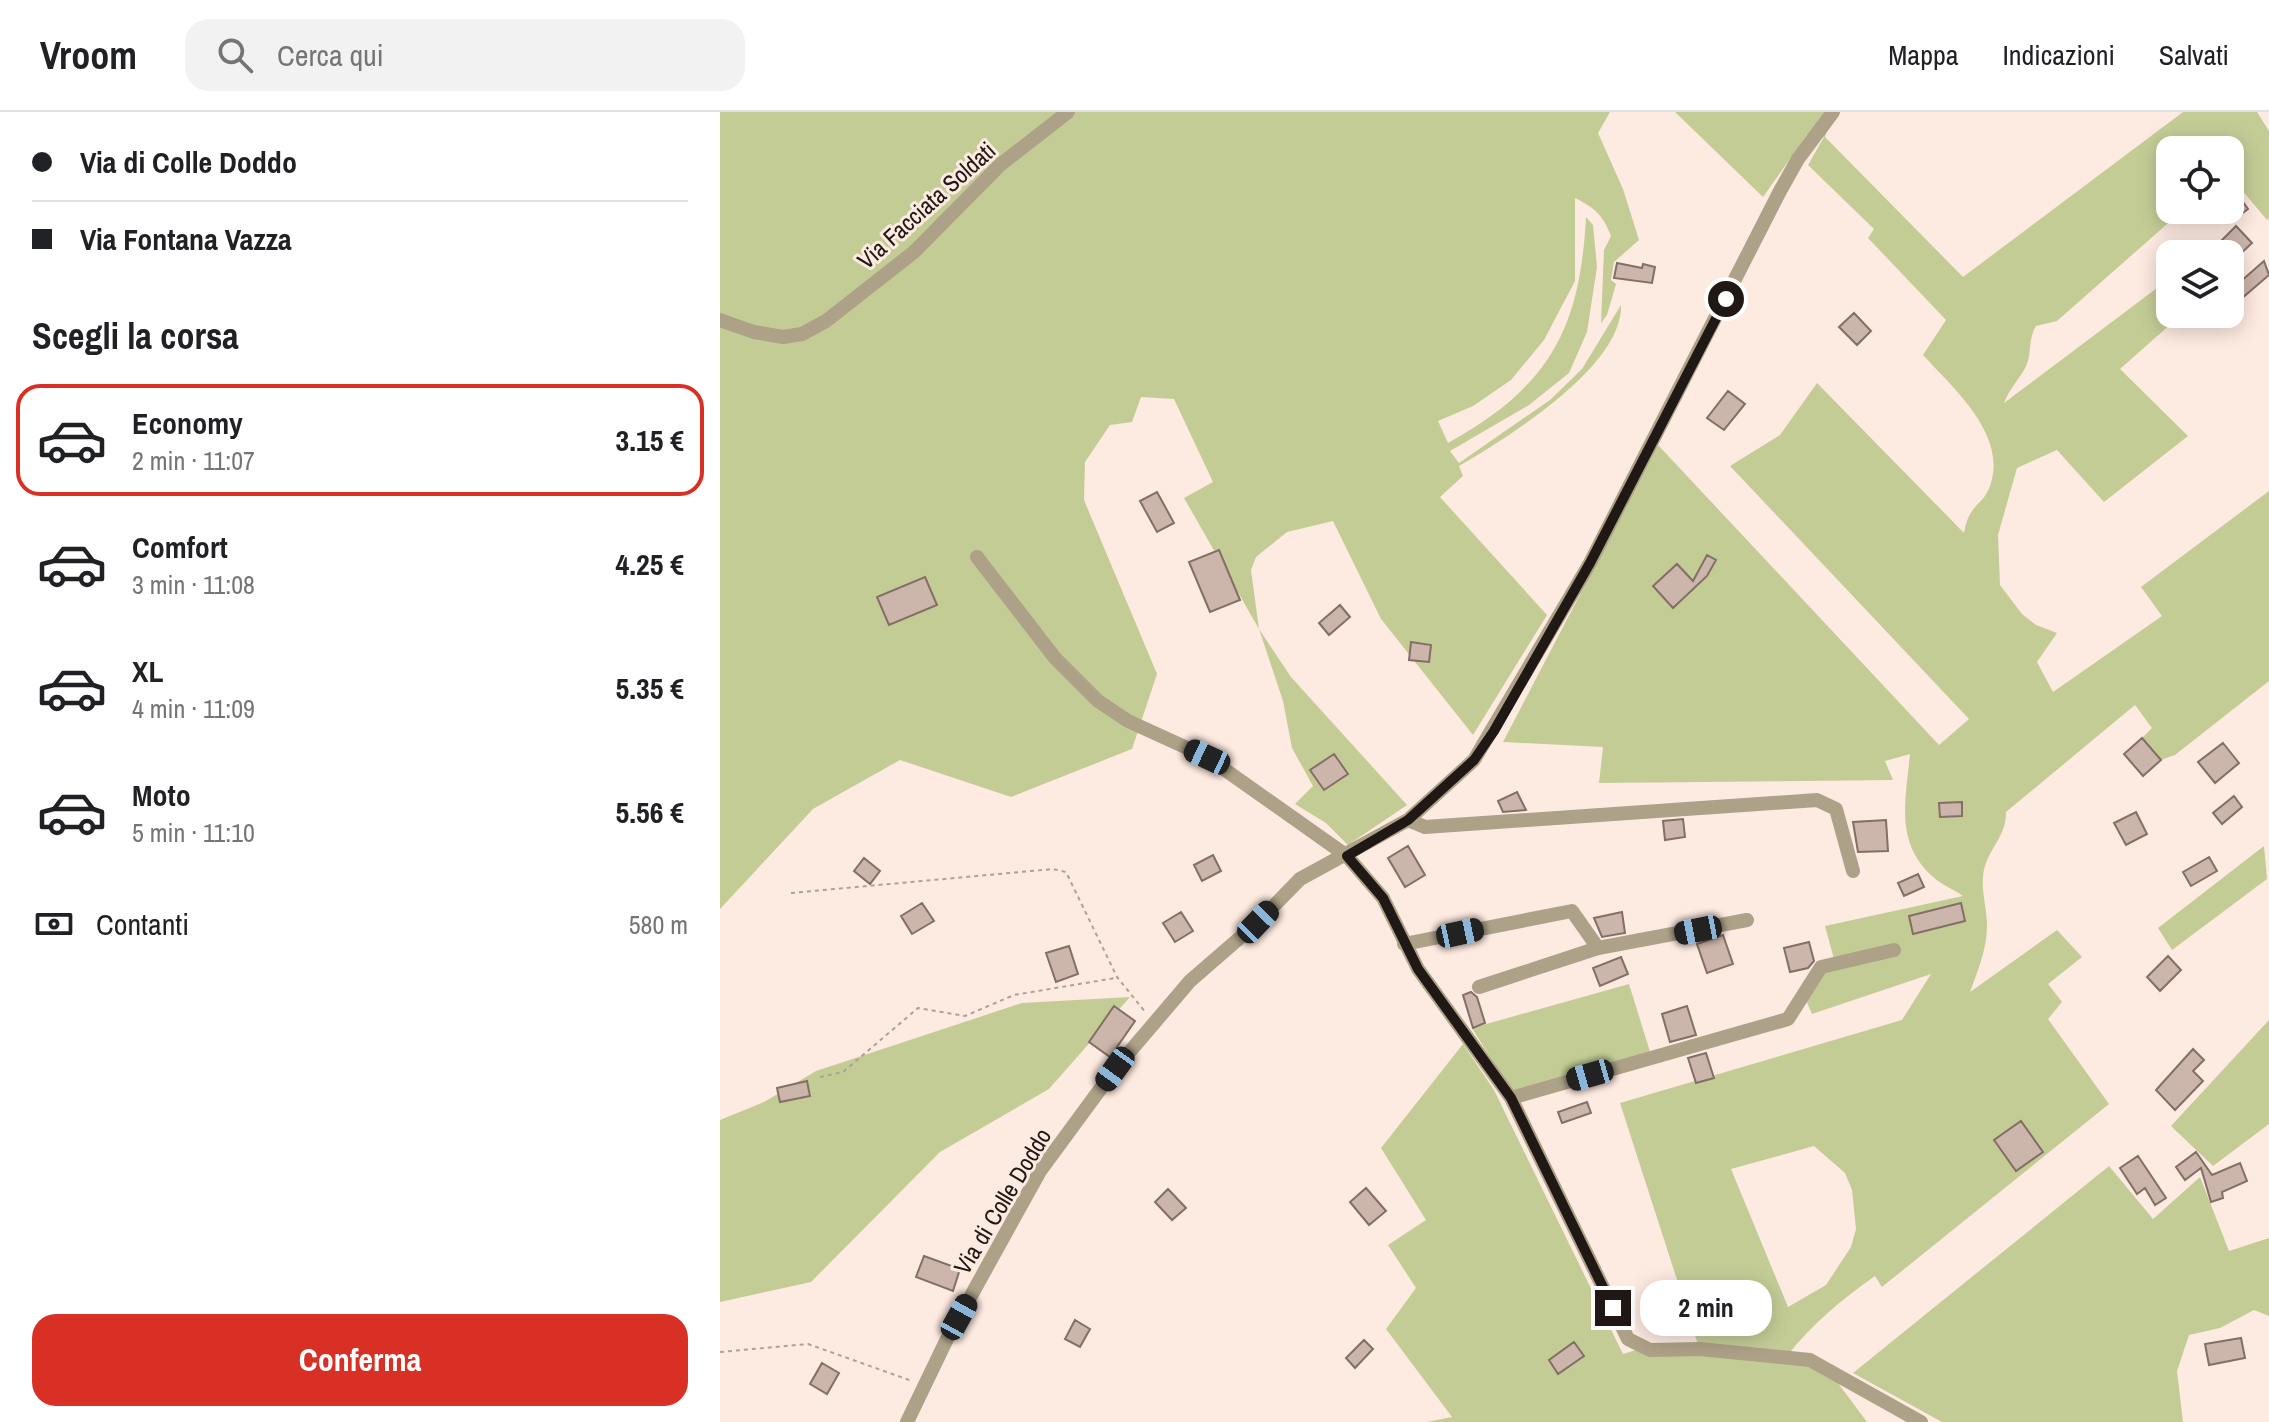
<!DOCTYPE html>
<html lang="it">
<meta charset="utf-8">
<style>
body{margin:0;font-family:"Archivo Narrow",sans-serif;background:#f2f2f2;color:#202124;height:100vh;display:flex;flex-direction:column;font-size:30px;white-space:nowrap}
*{box-sizing:border-box;margin:0}
p{font-size:26px;color:#757577}
.icon{flex:none;width:44px;height:44px;fill:none;stroke:currentColor;stroke-width:2;stroke-linecap:round;stroke-linejoin:round}
.map{position:relative;flex:1;overflow:hidden}
.details{display:flex;flex-direction:column;background:#fff;width:720px}
.details>*{flex:none}
.top-card{display:grid;align-content:center;height:176px;padding:0 32px;background:#fff}
.fabs{position:absolute;left:1436px;top:24px;display:grid;gap:16px}
.fabs a{display:grid;place-items:center;width:88px;height:88px;border-radius:16px;background:#fff;box-shadow:0 4px 20px #0003;font-size:40px}
.end{position:absolute;width:36px;height:36px;margin:-18px;border:10px solid #1f1814;background:#fff;box-shadow:0 0 0 4px #fff}
.from{border-radius:50%}
.bubble{position:absolute;height:56px;border-radius:24px;background:#fff;box-shadow:0 4px 20px #0003;font-size:26px;font-weight:800;line-height:56px;text-align:center}
.car{position:absolute;width:24px;height:48px;margin:-24px -12px;border-radius:10px;box-shadow:0 0 6px 2px #0007;background:linear-gradient(#222 24%,#8ab4d8 0 40%,#222 0 76%,#8ab4d8 0 86%,#222 0)}
.top-card b{display:flex;align-items:center;gap:28px;height:76px;font-size:30px}
.top-card b+b{border-top:2px solid #e0e0e0}
.top-card i{width:20px;height:20px;background:#202124}
ul{padding:0;list-style:none}
li{display:flex;align-items:center;gap:24px;height:112px;margin:0 16px 12px;padding:0 16px;border:4px solid transparent;border-radius:24px}
li div{flex:1}
li b{display:block;font-size:30px}
li em{font-style:normal;font-weight:800}
li.active{border-color:#d93025}
li>.icon{width:72px;height:72px;stroke-width:1.5}
h2{padding:0 32px;font-size:36px;line-height:96px}
.pay{display:flex;align-items:center;gap:20px;height:88px;padding:0 32px;font-size:30px}
.pay p{margin-inline-start:auto}
.cta{display:flex;gap:16px;margin-top:auto;padding:16px 32px}
.cta a{flex:1;height:92px;border-radius:24px;background:#d93025;color:#fff;font-size:32px;font-weight:800;line-height:92px;text-align:center}
header{display:flex;align-items:center;gap:48px;box-sizing:border-box;height:112px;padding:0 40px;background:#fff;border-bottom:2px solid #e0e0e0}
header strong{font-size:38px}
nav{display:flex;gap:44px;margin-inline-start:auto;font-size:28px}
.search{width:560px;height:72px;background:#f2f2f2;display:flex;align-items:center;gap:20px;box-sizing:border-box;padding:0 28px;border-radius:24px;color:#757577;font-size:30px}
main{display:flex;flex:1;min-height:0}
.map>svg:first-child{display:block}
</style>
<header>
<strong>Vroom</strong>
<div class="search"><svg class="icon" aria-label="search" viewBox="0 0 24 24"><circle cx="10" cy="10" r="6"/><path d="M15 15l6 6"/></svg>Cerca qui</div>
<nav><a>Mappa</a><a>Indicazioni</a><a>Salvati</a></nav>
</header>
<main>
<section class="details">
<div class="top-card">
<b><i class="from"></i>Via di Colle Doddo</b>
<b><i></i>Via Fontana Vazza</b>
</div>
<h2>Scegli la corsa</h2>
<ul>
<li class="active"><svg class="icon" aria-label="car" viewBox="0 0 24 24"><path d="M5 17H2v-5l4-1 3-4h7l3 4 3 1v5h-3M9 17h6M6 11h13"/><circle cx="7" cy="17" r="2"/><circle cx="17" cy="17" r="2"/></svg><div><b>Economy</b><p>2 min · 11:07</p></div><em>3.15 €</em></li>
<li><svg class="icon" aria-label="car" viewBox="0 0 24 24"><path d="M5 17H2v-5l4-1 3-4h7l3 4 3 1v5h-3M9 17h6M6 11h13"/><circle cx="7" cy="17" r="2"/><circle cx="17" cy="17" r="2"/></svg><div><b>Comfort</b><p>3 min · 11:08</p></div><em>4.25 €</em></li>
<li><svg class="icon" aria-label="car" viewBox="0 0 24 24"><path d="M5 17H2v-5l4-1 3-4h7l3 4 3 1v5h-3M9 17h6M6 11h13"/><circle cx="7" cy="17" r="2"/><circle cx="17" cy="17" r="2"/></svg><div><b>XL</b><p>4 min · 11:09</p></div><em>5.35 €</em></li>
<li><svg class="icon" aria-label="car" viewBox="0 0 24 24"><path d="M5 17H2v-5l4-1 3-4h7l3 4 3 1v5h-3M9 17h6M6 11h13"/><circle cx="7" cy="17" r="2"/><circle cx="17" cy="17" r="2"/></svg><div><b>Moto</b><p>5 min · 11:10</p></div><em>5.56 €</em></li>
</ul>
<div class="pay"><svg class="icon" aria-label="cash" viewBox="0 0 24 24"><path d="M3 7h18v10H3z"/><circle cx="12" cy="12" r="2"/></svg>Contanti<p>580 m</p></div>
<div class="cta"><a>Conferma</a></div>
</section>
<div class="map">
<svg width="1549" height="1310" viewBox="0 0 1549 1310">
<rect width="100%" height="100%" fill="#fdeae1"/>
<path fill="#c4cc96" fill-rule="evenodd" d="M0,0H890L878,21L903,77L919,128L894,150L891,168L896,172L887,203L881,211L884,138L891,124C883,103 875,96 855,86V169L824,228L791,268L753,294L718,309L728,331C829,275 860,218 866,105L873,113L877,155L867,220L849,261L809,293L730,339L739,351L830,288L862,257L901,193C903,255 787,326 739,354L743,364L720,385L827,503L753,623L661,507L613,409L567,420L536,445L531,458L539,517L571,565L687,693L628,733L606,711L575,692L593,674L572,636L563,589L539,517L464,386L493,370L454,287L421,285L412,310L390,313L365,350L364,388L437,562L412,637L291,685L180,648L93,697L0,797Z
M955,0H1119L1109,13L1105,25L1243,165L1463,0H1537L1549,19V106L1547,108L1510,64V38H1450V98H1463L1337,209L1316,214C1307,228 1313,244 1304,258C1297,270 1290,276 1284,291L1437,176L1450,191V202L1461,203L1400,257L1468,324L1384,390L1337,338L1297,356L1278,423L1280,473L1302,502L1316,513L1337,521L1317,550L1333,580L1442,504L1421,475L1549,379V569L1455,643L1441,648L1422,626L1432,616L1415,593L1286,700C1286,722 1274,731 1266,751C1258,772 1267,792 1267,813C1267,837 1258,858 1250,880L1337,818L1362,845L1328,872L1342,890L1328,907L1389,992L1162,1175L1155,1164C1122,1187 1092,1212 1067,1244L1112,1263L1147,1310H707L732,1305L666,1217L696,1176L668,1133L706,1108L661,1036L743,932L774,978L903,1242L919,1237L979,1236L900,991L1182,908L1211,862L1092,902L1085,886L1101,855L1115,851L1105,814L1243,784C1233,777 1220,772 1212,764C1174,729 1186,686 1190,642L1165,649L1173,668L879,671L883,635L783,630L938,333L1219,633L1249,607L1010,354L1060,323L1097,271L1244,421C1249,391 1263,394 1270,374C1288,323 1234,277 1203,243L1226,208L1148,126L1154,117L1088,53L1104,25L1087,23L1043,85ZM1094,1034L1125,1061L1132,1078L1136,1117L1131,1135L1106,1173L1068,1195L1011,1057Z
M1544,734L1547,767L1452,838L1438,816Z
M909,872L932,946L795,985L752,916Z
M410,885L329,977L220,1040L91,1170L0,1190V1008L44,990L96,959L302,891Z
M1549,908V1012L1493,1054L1451,1014Z
M1389,1054L1433,1107L1480,1065L1509,1139L1549,1126V1204L1534,1198L1500,1216L1469,1223L1457,1259L1463,1310H1222L1133,1261Z"/>
<path fill="#ccb5ab" stroke="#836f65" stroke-width="2" d="M1510,72L1528,97L1509,111L1500,98H1510Z
M1516,114L1532,131L1515,147L1500,130Z
M1544,149L1549,163L1521,187L1512,177Z
M897,151L922,156L923,152L935,155L932,171L894,166Z
M1134,201L1151,219L1137,233L1119,215Z
M1008,279L1025,292L1004,318L987,306Z
M437,380L454,411L437,420L420,389Z
M499,438L520,488L490,500L469,450Z
M987,443L996,448L987,464L953,496L933,474L957,452L973,469Z
M205,465L217,493L169,513L157,485Z
M620,493L630,505L609,523L599,511Z
M691,530L711,533L709,550L689,548Z
M1422,626L1441,648L1423,664L1404,642Z
M1503,631L1519,651L1495,671L1478,650Z
M614,642L628,662L604,678L590,658Z
M797,680L806,698L783,700L778,689Z
M1514,684L1522,695L1502,712L1493,701Z
M1242,690V704L1220,705L1219,691Z
M1416,700L1427,722L1406,733L1394,711Z
M963,707L965,725L945,728L943,709Z
M1166,708L1168,739L1138,740L1133,710Z
M688,734L705,763L685,775L668,746Z
M493,743L501,759L482,769L474,753Z
M1489,745L1497,759L1471,774L1463,760Z
M144,746L160,759L150,772L134,759Z
M1198,762L1204,775L1184,784L1178,771Z
M202,791L214,809L192,822L181,804Z
M1241,791L1245,809L1193,822L1189,804Z
M461,800L473,819L455,830L443,811Z
M902,800L905,821L882,825L874,806Z
M1003,823L1013,852L987,861L977,832Z
M1089,830L1094,849L1088,856L1070,860L1064,836Z
M349,834L358,862L336,870L326,841Z
M1448,844L1461,858L1440,879L1427,865Z
M901,845L908,862L880,874L873,856Z
M751,880L757,885L765,911L753,916L743,883Z
M394,894L415,909L390,945L369,930Z
M967,894L976,923L950,930L942,902Z
M1473,937L1484,948L1473,959L1483,969L1455,998L1436,978Z
M986,941L994,966L976,971L968,946Z
M87,969L90,984L60,990L57,976Z
M867,990L871,1001L842,1011L838,1000Z
M1301,1009L1323,1040L1296,1059L1274,1028Z
M1476,1040L1492,1063L1520,1051L1527,1069L1502,1080L1503,1086L1491,1090L1481,1056L1465,1068L1456,1055Z
M1418,1044L1446,1086L1435,1093L1425,1076L1417,1082L1400,1056Z
M646,1076L666,1099L649,1113L630,1090Z
M448,1077L466,1096L452,1108L435,1090Z
M204,1144L240,1157L233,1179L196,1165Z
M967,1194L969,1206L939,1211L937,1199Z
M355,1208L370,1217L360,1235L345,1227Z
M1521,1226L1525,1246L1489,1253L1485,1232Z
M644,1228L653,1237L635,1256L626,1246Z
M854,1230L864,1244L838,1262L829,1248Z
M102,1251L119,1261L107,1282L90,1272Z"/>
<g fill="none" stroke-linecap="round" stroke-linejoin="round">
<path stroke="#afa099" stroke-width="2" stroke-dasharray="4 4" stroke-linecap="butt" d="M71,781L333,757L346,760L397,865L426,901
M100,965L123,960L198,896L245,904L294,883L395,866
M0,1240L88,1232L192,1269"/>
<path stroke="#ada187" stroke-width="14" d="M0,208L34,220L63,225L82,222L106,209L194,140L280,53L348,0
M257,445L335,546L378,589L408,609L487,645L627,744L663,786L698,857L791,986L908,1227L930,1238L980,1237L1090,1248L1201,1310
M688,708L705,715L1097,688L1116,697L1133,759
M684,832L852,799L878,836
M759,875L878,836L1027,808
M791,986L1068,907L1101,855L1174,838
M187,1310L226,1229L320,1059L395,957L470,869L538,810L580,767L688,708L754,648L870,451L1060,79L1078,47L1113,0"/>
</g>
<g fill="none" stroke-linecap="round" stroke-linejoin="round">
<path stroke="#1f1814" stroke-width="10" d="M893,1196L791,986L698,857L663,786L627,744L688,708L754,648L774,619L870,451L1006,187"/>
</g>
<g text-anchor="middle" dominant-baseline="central" stroke-width="6" stroke-linejoin="round" paint-order="stroke">
<g font-size="24" fill="#1f1814" stroke="#fdeae1">
<text transform="translate(206 93) rotate(-42)">Via Facciata Soldati</text>
<text transform="translate(282 1089) rotate(-59)">Via di Colle Doddo</text>
</g>
</g>
</svg>
<div class="fabs">
<a><svg class="icon" aria-label="locate" viewBox="0 0 24 24"><circle cx="12" cy="12" r="6"/><path d="M12 2v4M12 18v4M2 12h4M18 12h4"/></svg></a>
<a><svg class="icon" aria-label="layers" viewBox="0 0 24 24"><path d="M12 4l9 5-9 5-9-5zM3 14l9 5 9-5"/></svg></a>
</div>
<i class="end from" style="left:1006px;top:187px"></i>
<i class="end" style="left:893px;top:1196px"></i>
<div class="bubble" style="left:920px;top:1168px;width:132px">2 min</div>
<i class="car" style="left:487px;top:645px;rotate:295deg"></i>
<i class="car" style="left:538px;top:810px;rotate:44deg"></i>
<i class="car" style="left:978px;top:818px;rotate:259deg"></i>
<i class="car" style="left:740px;top:821px;rotate:78deg"></i>
<i class="car" style="left:395px;top:957px;rotate:216deg"></i>
<i class="car" style="left:870px;top:963px;rotate:254deg"></i>
<i class="car" style="left:239px;top:1205px;rotate:29deg"></i>
</div>
</main>
